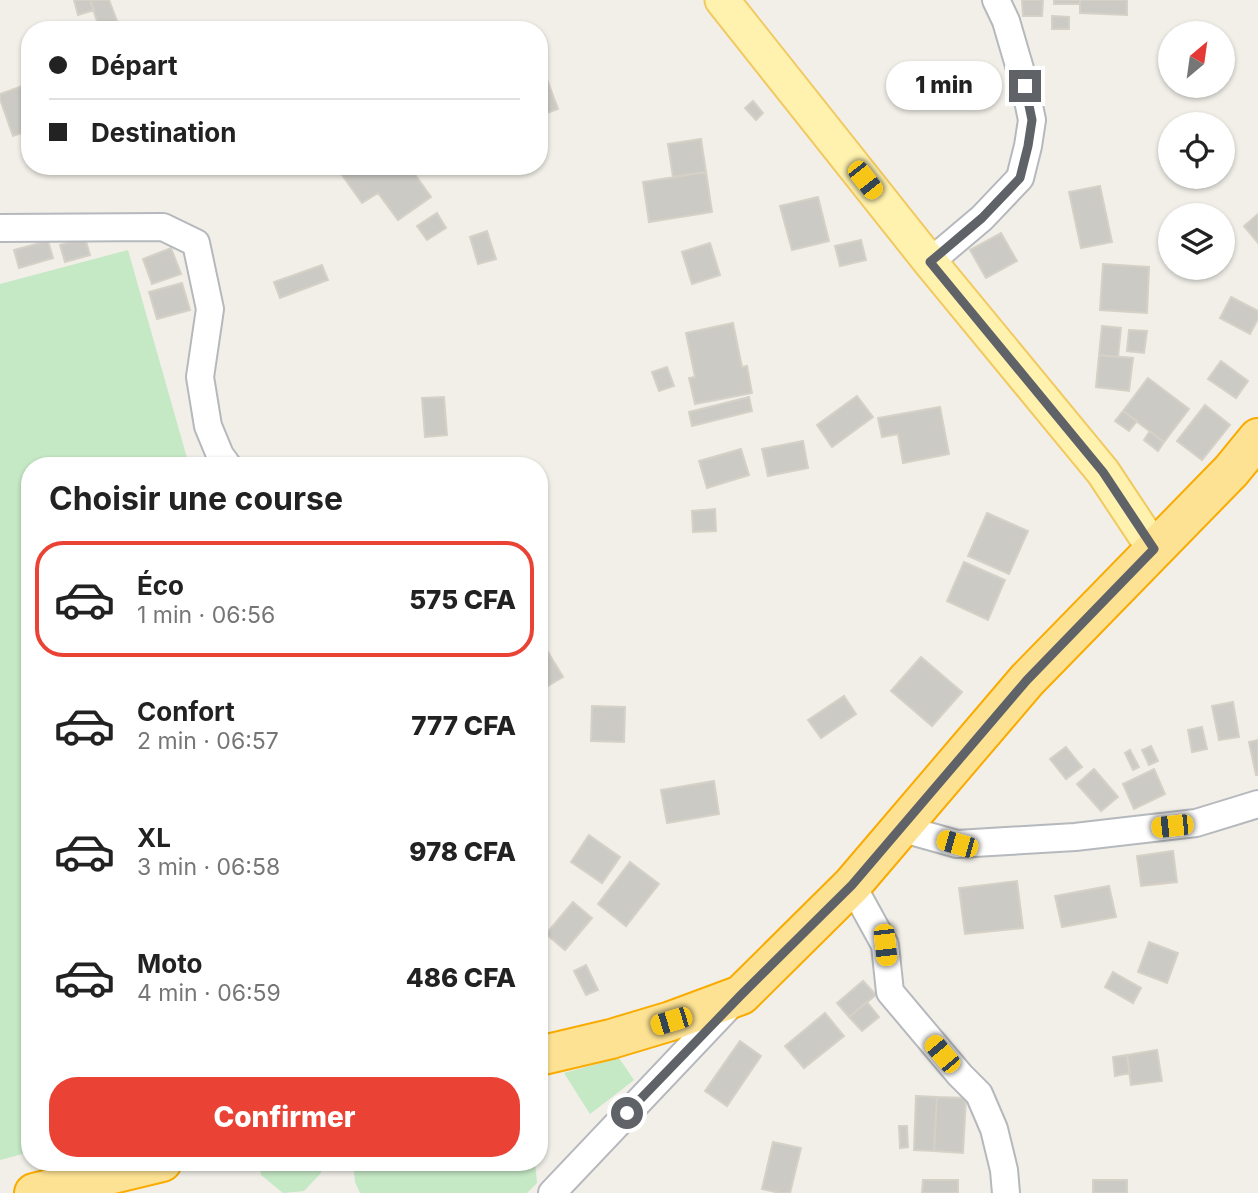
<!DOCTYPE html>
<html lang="fr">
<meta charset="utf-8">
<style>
body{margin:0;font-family:Inter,sans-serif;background:#f2f2f2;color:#222;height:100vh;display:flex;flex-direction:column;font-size:26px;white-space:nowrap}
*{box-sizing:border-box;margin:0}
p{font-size:23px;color:#767676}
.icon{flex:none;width:38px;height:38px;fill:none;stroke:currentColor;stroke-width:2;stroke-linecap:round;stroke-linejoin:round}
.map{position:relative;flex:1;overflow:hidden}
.details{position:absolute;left:21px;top:457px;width:527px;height:714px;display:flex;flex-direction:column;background:#fff;border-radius:28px;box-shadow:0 2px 5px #0004}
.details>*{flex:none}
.guide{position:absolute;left:21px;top:21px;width:527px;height:154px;border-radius:28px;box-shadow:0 2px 5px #0004;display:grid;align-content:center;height:154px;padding:0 28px;background:#fff}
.needle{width:46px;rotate:29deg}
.fabs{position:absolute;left:1158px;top:21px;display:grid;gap:14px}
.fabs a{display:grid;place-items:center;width:77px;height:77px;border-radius:50%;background:#fff;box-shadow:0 2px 5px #0004;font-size:35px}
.end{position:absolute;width:32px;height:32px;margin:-16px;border:9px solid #5f6368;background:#fff;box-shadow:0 0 0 4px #fff}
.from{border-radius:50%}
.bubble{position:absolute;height:49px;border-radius:24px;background:#fff;box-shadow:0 2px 5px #0004;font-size:23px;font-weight:800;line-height:49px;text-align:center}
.car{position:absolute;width:21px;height:42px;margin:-21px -10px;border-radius:9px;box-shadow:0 0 5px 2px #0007;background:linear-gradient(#f5c518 24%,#345 0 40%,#f5c518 0 76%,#345 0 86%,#f5c518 0)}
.guide b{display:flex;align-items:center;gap:24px;height:66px;font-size:26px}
.guide b+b{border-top:2px solid #e0e0e0}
.guide i{width:18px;height:18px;background:#222}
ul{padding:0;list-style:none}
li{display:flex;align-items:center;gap:21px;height:116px;margin:0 14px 10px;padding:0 14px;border:4px solid transparent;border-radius:28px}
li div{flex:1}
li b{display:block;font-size:26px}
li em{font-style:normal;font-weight:800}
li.on{border-color:#ea4335}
li>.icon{width:63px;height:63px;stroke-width:1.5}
h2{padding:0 28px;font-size:32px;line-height:84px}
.cta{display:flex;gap:14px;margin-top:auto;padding:14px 28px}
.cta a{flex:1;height:80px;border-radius:28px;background:#ea4335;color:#fff;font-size:28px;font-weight:800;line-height:80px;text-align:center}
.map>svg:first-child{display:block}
</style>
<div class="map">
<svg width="1258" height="1193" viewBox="0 0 1258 1193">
<rect width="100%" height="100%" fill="#f1efe8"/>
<path fill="#c5e8c5" d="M128,250L189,465L30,466V1152L0,1160V284Z
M619,1058L634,1080L590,1114L564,1073Z
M259,1162H321V1173L304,1191L283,1193L261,1175Z
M353,1162H535L537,1183L527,1193H360L355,1182Z"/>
<path fill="#cccac5" stroke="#d6d1c6" stroke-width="2" d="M74,0H90L94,10L78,15Z
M90,0H109L117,21L99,27Z
M1022,0H1043L1042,16H1023Z
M1054,0H1080V4H1054Z
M1080,0H1127V15L1080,13Z
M1052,16L1069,17V29H1052Z
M545,74L558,109L539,116V76Z
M28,84L30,88V130L13,136L0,99V94Z
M753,101L763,113L756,120L745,108Z
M701,139L706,172L673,177L668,144Z
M355,166H388L393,172L401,166H409L431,197L398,220L378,193L362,203L342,175Z
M706,172L712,212L649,222L643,182Z
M1100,186L1112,242L1081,248L1069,192Z
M818,197L829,241L792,250L780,206Z
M437,213L446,228L427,240L417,226Z
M1258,214V243L1244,226Z
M487,231L496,259L478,264L470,237Z
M1001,233L1017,261L986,278L970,250Z
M85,238L90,255L65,262L60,245Z
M861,240L866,260L840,266L835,246Z
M48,241L53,258L19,268L14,250Z
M710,243L720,275L692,284L682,252Z
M171,248L181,274L152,284L143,259Z
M1103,264L1149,267L1147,313L1100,310Z
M322,265L328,280L280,298L274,282Z
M182,283L190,310L157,319L149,292Z
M1231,297L1258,311V319L1250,334L1220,318Z
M733,323L742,367L747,366L752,393L695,404L689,378L695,377L686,333Z
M1102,326L1121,328L1118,357L1099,355Z
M1129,330L1147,331L1144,353L1127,351Z
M1099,355L1133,358L1129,391L1096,387Z
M1221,361L1248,381L1236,398L1208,379Z
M667,367L674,386L659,391L652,372Z
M1148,378L1189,409L1164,442L1123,411Z
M857,396L873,417L832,447L817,425Z
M444,397L447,435L425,437L422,398Z
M749,397L752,411L692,426L689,412Z
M1205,405L1230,425L1202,460L1177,441Z
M940,407L949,454L903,463L898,434L882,437L878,418Z
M1123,411L1137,421L1129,431L1115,421Z
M1150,431L1164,442L1158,451L1144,440Z
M803,441L808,468L768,476L762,449Z
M741,449L749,475L707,488L699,461Z
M715,509L716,531L693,532L692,511Z
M987,513L1028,531L1009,574L968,556Z
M964,562L1005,580L988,620L947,601Z
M548,652L563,677L548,686L539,671V658Z
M921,657L962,692L932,726L891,691Z
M844,696L856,714L821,738L808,720Z
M1233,702L1239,737L1219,740L1212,706Z
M592,706L625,707L624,742L591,741Z
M1202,727L1207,749L1192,752L1188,730Z
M1258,740V775H1256L1249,742Z
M1151,746L1158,761L1149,765L1142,750Z
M1066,747L1082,767L1066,779L1050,759Z
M1130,750L1139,767L1133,770L1125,753Z
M1094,769L1118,797L1101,811L1077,784Z
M1154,769L1165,794L1134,809L1123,784Z
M714,781L719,814L667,823L661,790Z
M589,835L620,857L602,883L571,862Z
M1173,851L1177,882L1141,886L1137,856Z
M630,862L659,884L626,926L598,904Z
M1017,881L1023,928L965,934L959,888Z
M1109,886L1116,917L1062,927L1055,896Z
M573,902L592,918L565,950L546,934Z
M1149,942L1178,953L1167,983L1138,972Z
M586,965L598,990L586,995L574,971Z
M1113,972L1141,988L1133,1003L1105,987Z
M863,981L876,995L849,1017L837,1003Z
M867,1002L879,1017L862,1031L849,1017Z
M825,1013L844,1036L804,1068L785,1046Z
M740,1041L761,1056L727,1106L705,1091Z
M1157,1050L1162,1081L1131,1085L1127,1055Z
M1127,1055L1130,1073L1115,1076L1113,1057Z
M916,1096L937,1097L934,1151L914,1150Z
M937,1097L966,1098L963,1153L934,1151Z
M899,1126H907L908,1147L900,1148Z
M773,1142L801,1148L790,1193H780L762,1189Z
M923,1180H958V1193H922Z
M1093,1180H1127V1193H1093Z"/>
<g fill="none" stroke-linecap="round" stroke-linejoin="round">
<g stroke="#b5b8bc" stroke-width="30">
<path id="minor" d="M0,228L163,227L196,243L210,309L200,377L208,426L220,455L228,466
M930,262L982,218L1020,178L1028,146L1032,120L1025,86L1006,21L996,0
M900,828L957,844L1075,837L1196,823L1258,804
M852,885L885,945L890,992L960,1075L979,1094L994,1129L1004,1170L1006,1193
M552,1193L734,1001"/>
</g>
<g stroke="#f2c960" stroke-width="37">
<path id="major" d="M722,0L930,262L1103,472L1154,549"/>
</g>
<g stroke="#f9ab00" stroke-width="42">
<path id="highway" d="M539,1056L611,1039L671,1021L741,995L852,885L1027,680L1231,471L1258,438
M34,1193L162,1162"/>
</g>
<use href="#minor" stroke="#fff" stroke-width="26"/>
<use href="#major" stroke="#fff2af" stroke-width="33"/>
<use href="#highway" stroke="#fde293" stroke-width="38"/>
</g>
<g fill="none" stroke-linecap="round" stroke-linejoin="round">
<path stroke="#5f6368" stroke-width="9" d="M627,1113L741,995L852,885L1027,680L1154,549L1103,472L930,262L982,218L1020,178L1028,146L1032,120L1025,86"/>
</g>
</svg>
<div class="fabs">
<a><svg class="needle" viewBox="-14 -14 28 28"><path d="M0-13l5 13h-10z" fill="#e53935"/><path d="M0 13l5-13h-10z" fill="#767676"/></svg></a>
<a><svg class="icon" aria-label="locate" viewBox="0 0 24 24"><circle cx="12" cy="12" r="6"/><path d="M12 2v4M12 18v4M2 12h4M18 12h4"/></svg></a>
<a><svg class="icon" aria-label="layers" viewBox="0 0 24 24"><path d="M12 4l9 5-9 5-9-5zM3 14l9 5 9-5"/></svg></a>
</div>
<i class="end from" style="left:627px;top:1113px"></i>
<i class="end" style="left:1025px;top:86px"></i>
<div class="bubble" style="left:886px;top:61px;width:116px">1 min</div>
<i class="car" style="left:865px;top:180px;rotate:142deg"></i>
<i class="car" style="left:1172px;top:826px;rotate:264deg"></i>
<i class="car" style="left:957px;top:844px;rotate:286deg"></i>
<i class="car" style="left:885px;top:945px;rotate:174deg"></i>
<i class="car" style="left:671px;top:1021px;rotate:253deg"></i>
<i class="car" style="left:942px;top:1054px;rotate:320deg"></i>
<div class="guide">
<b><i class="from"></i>Départ</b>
<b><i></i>Destination</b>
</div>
<section class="details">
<h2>Choisir une course</h2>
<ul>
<li class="on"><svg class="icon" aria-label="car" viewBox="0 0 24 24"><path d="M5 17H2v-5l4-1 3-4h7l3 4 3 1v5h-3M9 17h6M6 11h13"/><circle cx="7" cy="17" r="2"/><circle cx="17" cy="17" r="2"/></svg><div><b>Éco</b><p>1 min · 06:56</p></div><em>575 CFA</em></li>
<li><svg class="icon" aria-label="car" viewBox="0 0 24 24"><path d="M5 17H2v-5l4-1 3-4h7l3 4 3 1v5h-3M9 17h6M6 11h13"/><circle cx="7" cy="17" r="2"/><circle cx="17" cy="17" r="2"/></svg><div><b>Confort</b><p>2 min · 06:57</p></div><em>777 CFA</em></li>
<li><svg class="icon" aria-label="car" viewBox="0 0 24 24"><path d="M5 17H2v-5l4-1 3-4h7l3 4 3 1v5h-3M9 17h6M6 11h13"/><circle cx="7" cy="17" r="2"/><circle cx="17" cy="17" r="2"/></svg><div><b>XL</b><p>3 min · 06:58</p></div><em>978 CFA</em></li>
<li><svg class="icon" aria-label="car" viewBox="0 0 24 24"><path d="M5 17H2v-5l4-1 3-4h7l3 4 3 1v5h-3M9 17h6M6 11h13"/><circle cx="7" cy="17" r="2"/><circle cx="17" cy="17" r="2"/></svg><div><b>Moto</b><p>4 min · 06:59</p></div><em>486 CFA</em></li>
</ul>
<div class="cta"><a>Confirmer</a></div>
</section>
</div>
